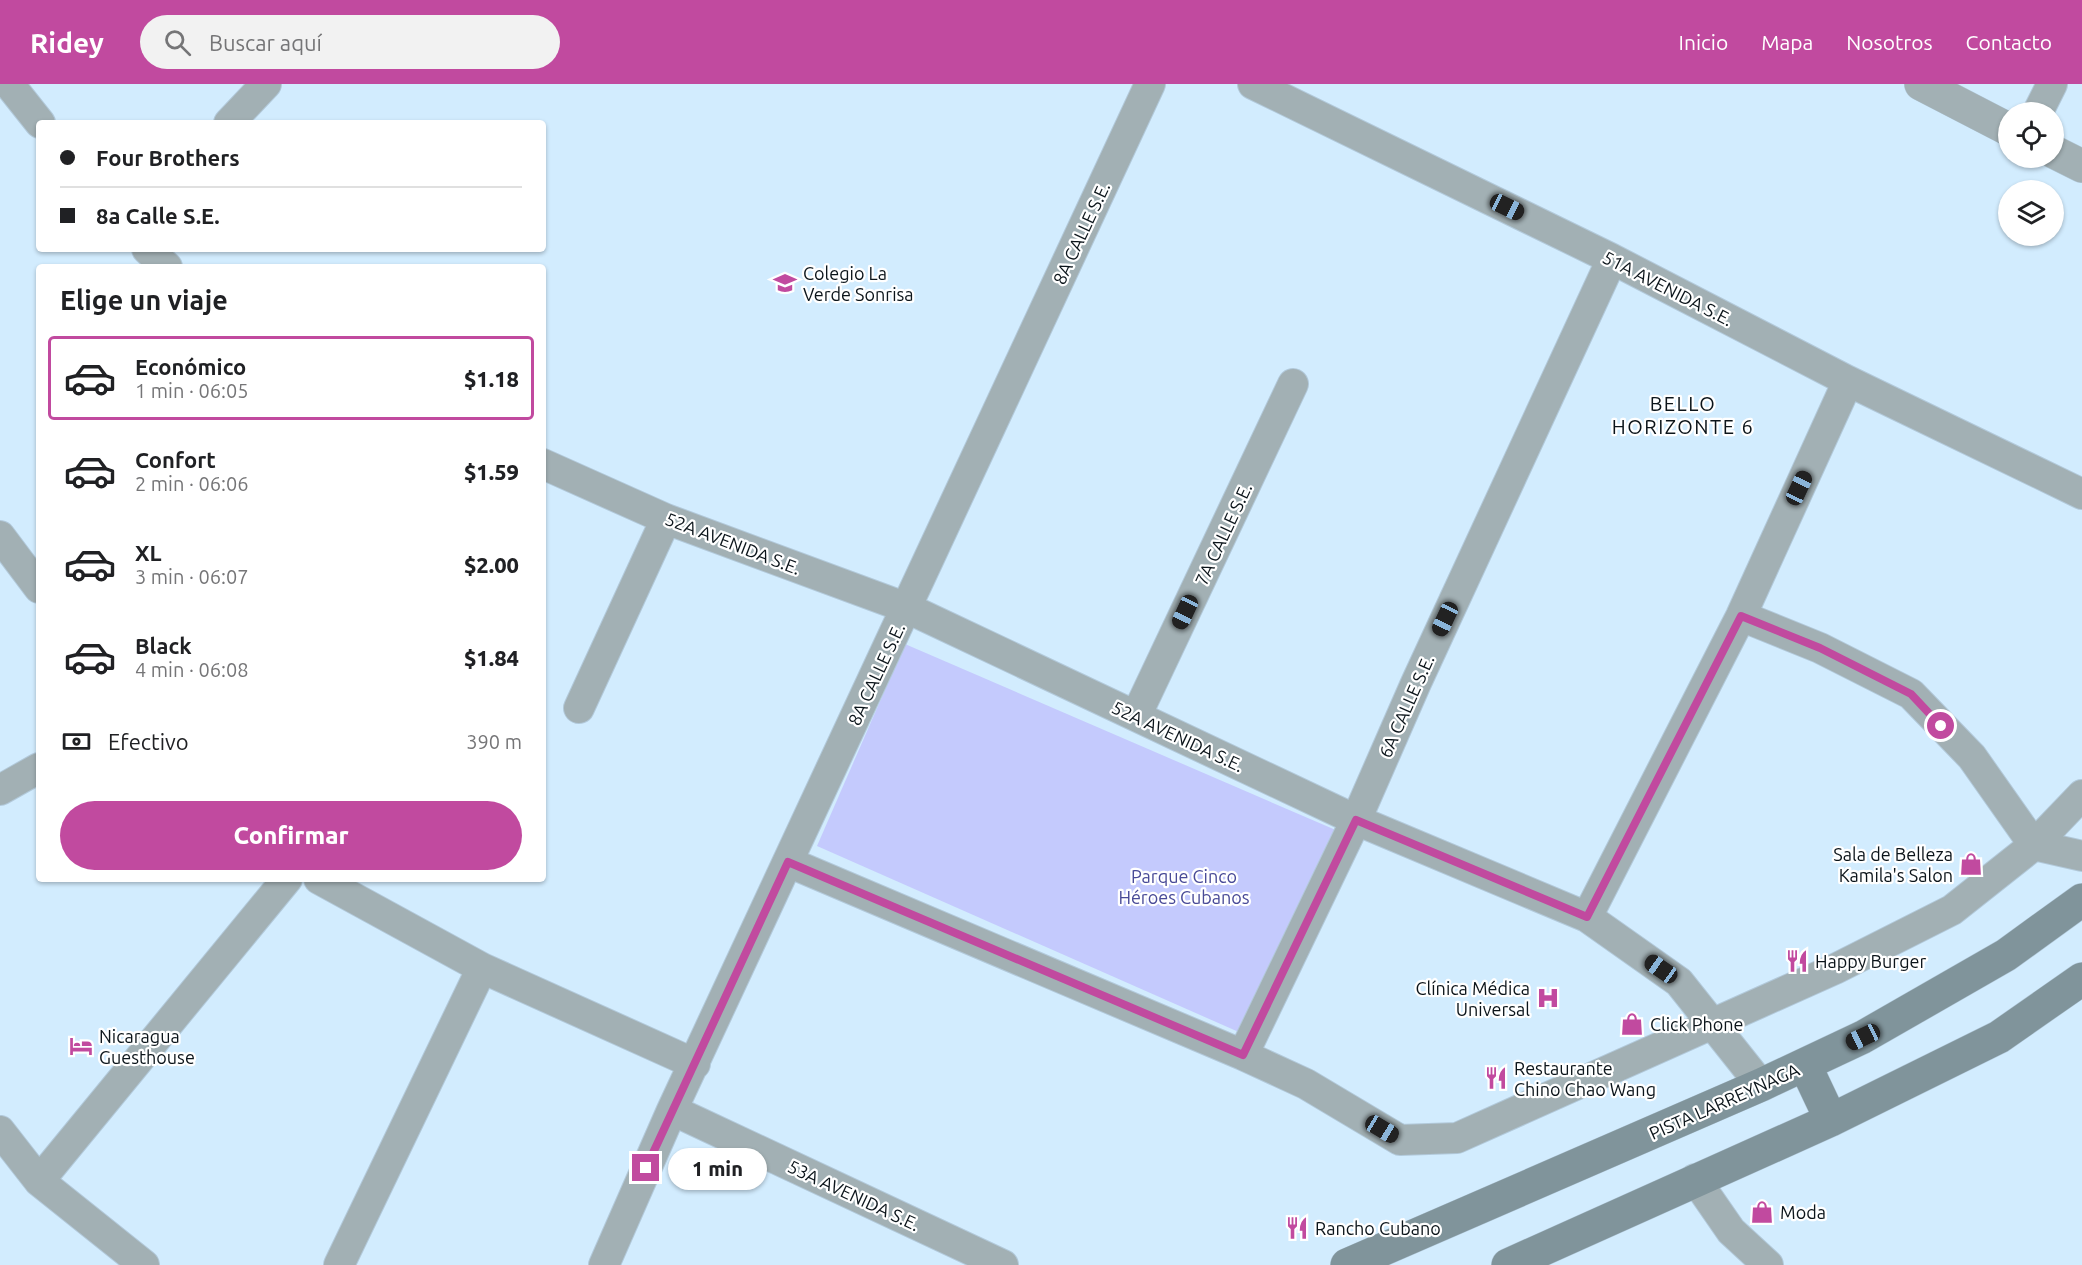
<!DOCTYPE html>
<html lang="es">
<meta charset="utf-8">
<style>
body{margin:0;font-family:Ubuntu,sans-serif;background:#f2f2f2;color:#202124;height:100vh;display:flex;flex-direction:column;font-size:22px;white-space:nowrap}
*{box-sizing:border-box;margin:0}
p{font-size:20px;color:#757577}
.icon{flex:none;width:33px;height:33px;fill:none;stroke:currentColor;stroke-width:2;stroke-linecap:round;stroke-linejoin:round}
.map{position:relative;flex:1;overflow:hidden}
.sheet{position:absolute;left:36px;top:180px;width:510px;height:618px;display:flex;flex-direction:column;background:#fff;border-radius:6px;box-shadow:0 2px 4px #0004}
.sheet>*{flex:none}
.banner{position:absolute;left:36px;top:36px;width:510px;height:132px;border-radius:6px;box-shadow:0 2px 4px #0004;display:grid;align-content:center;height:132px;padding:0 24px;background:#fff}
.buttons{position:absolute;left:1998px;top:18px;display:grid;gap:12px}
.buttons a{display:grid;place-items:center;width:66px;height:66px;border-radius:50%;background:#fff;box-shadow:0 2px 4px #0004;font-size:30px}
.end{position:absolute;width:27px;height:27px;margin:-14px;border:8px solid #c14a9f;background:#fff;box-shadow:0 0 0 3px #fff}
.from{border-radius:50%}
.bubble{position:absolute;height:42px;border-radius:21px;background:#fff;box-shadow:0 2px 4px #0004;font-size:20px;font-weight:800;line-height:42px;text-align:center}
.car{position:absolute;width:18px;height:36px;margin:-18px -9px;border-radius:8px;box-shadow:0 0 4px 2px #0007;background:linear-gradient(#222 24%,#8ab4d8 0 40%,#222 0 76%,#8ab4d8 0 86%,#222 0)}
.banner b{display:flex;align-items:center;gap:21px;height:57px;font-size:22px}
.banner b+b{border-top:2px solid #e0e0e0}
.banner i{width:15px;height:15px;background:#202124}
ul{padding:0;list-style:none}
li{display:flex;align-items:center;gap:18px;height:84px;margin:0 12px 9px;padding:0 12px;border:3px solid transparent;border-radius:6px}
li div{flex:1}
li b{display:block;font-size:22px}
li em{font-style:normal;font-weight:800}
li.on{border-color:#c14a9f}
li>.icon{width:54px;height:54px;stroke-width:1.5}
h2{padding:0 24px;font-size:27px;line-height:72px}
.pay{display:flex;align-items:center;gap:15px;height:66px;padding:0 24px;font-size:22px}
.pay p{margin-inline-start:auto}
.primary-button{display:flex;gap:12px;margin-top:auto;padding:12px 24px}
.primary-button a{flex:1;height:69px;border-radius:36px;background:#c14a9f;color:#fff;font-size:24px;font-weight:800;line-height:69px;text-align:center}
header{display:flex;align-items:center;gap:36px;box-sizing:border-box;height:84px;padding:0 30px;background:#c14a9f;color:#fff}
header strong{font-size:28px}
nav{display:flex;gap:33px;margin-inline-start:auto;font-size:21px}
.search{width:420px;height:54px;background:#f2f2f2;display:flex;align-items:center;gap:15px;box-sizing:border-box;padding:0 21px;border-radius:33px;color:#757577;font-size:22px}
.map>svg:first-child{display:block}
</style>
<header>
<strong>Ridey</strong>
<div class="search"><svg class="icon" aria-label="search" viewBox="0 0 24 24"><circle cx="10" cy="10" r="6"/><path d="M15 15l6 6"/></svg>Buscar aquí</div>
<nav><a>Inicio</a><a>Mapa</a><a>Nosotros</a><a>Contacto</a></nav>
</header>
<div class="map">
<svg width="2082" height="1181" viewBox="0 0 2082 1181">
<rect width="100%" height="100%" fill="#d2ecfe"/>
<path fill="#c4cafd" d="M905,560L1338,747L1241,949L817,762Z"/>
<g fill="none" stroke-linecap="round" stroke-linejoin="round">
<g stroke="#b2c9da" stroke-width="32">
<path id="minor" d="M9,0L40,39
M1253,0L1612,175L1848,297L2082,410
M2038,28L2052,0
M229,39L266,0
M147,165L167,183
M543,380L666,435L907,524L1356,736L1587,833L1679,898L1761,1001
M0,452L39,504
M1741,532L1820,564L1911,610L1972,673L2034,761L2082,772
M579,624L666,435
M1136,632L1293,300
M0,706L39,684
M788,778L1243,971L1306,1000L1400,1056L1457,1054L1835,885L1952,826L2034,761L2082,711
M319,795L482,884L695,980
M1587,833L1741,532L1848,297
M1243,971L1356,736L1416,599L1612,175
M672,1026L1003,1181
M0,1047L39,1097L144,1181
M1695,1095L1731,1147L1768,1181
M39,1097L287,795
M339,1181L482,884
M604,1181L672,1026L1150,0"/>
</g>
<g stroke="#b2c9da" stroke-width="34">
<path id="tertiary" d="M1921,0L2008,45
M2054,68L2082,82"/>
</g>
<g stroke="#b2c9da" stroke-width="34">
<path id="secondary" d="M1805,981L1831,1036
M1347,1181L1761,1001L1863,953L2006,871L2082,816
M1508,1181L1831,1036L1999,953L2082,895"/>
</g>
<use href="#minor" stroke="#a2b0b4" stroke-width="30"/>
<use href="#tertiary" stroke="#a2b0b4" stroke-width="33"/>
<use href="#secondary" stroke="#80949b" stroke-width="33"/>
</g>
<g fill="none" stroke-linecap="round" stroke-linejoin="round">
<path stroke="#c14a9f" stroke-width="8" d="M646,1084L788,778L1243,971L1356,736L1587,833L1741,532L1820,564L1911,610L1941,642"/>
</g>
<defs>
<g id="school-bare" transform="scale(1.8)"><path d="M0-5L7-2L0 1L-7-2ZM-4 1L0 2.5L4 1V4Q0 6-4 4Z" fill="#c14a9f" stroke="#fff" stroke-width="2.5" paint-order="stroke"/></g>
<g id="shop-bare" transform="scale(1.8)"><path d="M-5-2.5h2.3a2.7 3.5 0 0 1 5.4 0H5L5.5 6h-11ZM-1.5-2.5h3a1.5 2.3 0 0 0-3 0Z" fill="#c14a9f" stroke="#fff" stroke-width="2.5" paint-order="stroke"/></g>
<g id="restaurant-bare" transform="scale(1.8)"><path d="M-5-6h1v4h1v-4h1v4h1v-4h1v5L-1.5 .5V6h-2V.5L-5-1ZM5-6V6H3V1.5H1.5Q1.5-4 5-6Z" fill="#c14a9f" stroke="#fff" stroke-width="2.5" paint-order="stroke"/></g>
<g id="hospital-bare" transform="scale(1.8)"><path d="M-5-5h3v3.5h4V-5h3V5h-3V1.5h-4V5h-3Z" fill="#c14a9f" stroke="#fff" stroke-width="2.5" paint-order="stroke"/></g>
<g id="hotel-bare" transform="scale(1.8)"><path d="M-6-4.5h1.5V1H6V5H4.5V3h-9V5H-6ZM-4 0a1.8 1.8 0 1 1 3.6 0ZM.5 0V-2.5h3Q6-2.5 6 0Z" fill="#c14a9f" stroke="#fff" stroke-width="2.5" paint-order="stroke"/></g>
</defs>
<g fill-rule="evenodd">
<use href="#school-bare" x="785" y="199"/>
<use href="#shop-bare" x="1971" y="780"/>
<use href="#restaurant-bare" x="1797" y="877"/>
<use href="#hospital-bare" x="1548" y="914"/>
<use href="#shop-bare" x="1632" y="940"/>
<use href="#hotel-bare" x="81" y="962"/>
<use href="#restaurant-bare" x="1496" y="994"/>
<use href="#shop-bare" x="1762" y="1128"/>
<use href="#restaurant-bare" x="1297" y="1144"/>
</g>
<g text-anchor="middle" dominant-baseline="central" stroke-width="4.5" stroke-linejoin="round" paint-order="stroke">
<g font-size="18" fill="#0b141a" stroke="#fff">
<text transform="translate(1081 149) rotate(-65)">8A CALLE S.E.</text>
<text transform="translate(1668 204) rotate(27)">51A AVENIDA S.E.</text>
<text transform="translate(1223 450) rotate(-65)">7A CALLE S.E.</text>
<text transform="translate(733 459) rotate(21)">52A AVENIDA S.E.</text>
<text transform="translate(876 590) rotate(-65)">8A CALLE S.E.</text>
<text transform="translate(1406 622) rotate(-66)">6A CALLE S.E.</text>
<text transform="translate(1178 652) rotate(25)">52A AVENIDA S.E.</text>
<text transform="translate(1724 1017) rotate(-24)">PISTA LARREYNAGA</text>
<text transform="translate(854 1111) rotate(25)">53A AVENIDA S.E.</text>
</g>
<g font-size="18" fill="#0b141a" stroke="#fff" text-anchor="start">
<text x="803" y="189">Colegio La<tspan x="803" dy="21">Verde Sonrisa</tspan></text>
<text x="1953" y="770" text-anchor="end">Sala de Belleza<tspan x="1953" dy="21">Kamila's Salon</tspan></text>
<text x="1815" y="877">Happy Burger</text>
<text x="1530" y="904" text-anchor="end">Clínica Médica<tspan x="1530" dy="21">Universal</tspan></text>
<text x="1650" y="940">Click Phone</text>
<text x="99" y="952">Nicaragua<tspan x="99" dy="21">Guesthouse</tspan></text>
<text x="1514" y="984">Restaurante<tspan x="1514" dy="21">Chino Chao Wang</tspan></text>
<text x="1780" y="1128">Moda</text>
<text x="1315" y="1144">Rancho Cubano</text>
</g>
<g font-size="18" fill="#484a97" stroke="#fff">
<text x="1184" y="792">Parque Cinco<tspan x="1184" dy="21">Héroes Cubanos</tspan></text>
</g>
<g font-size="20" letter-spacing="1.5" fill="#0b141a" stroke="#fff">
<text x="1683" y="319">BELLO<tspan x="1683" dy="23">HORIZONTE 6</tspan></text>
</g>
</g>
</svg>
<div class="buttons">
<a><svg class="icon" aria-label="locate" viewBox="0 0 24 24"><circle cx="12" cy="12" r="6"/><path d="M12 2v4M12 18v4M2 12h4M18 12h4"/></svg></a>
<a><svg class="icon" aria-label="layers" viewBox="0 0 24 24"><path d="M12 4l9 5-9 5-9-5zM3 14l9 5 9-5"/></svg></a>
</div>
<i class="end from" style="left:1941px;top:642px"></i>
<i class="end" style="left:646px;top:1084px"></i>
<div class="bubble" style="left:668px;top:1064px;width:99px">1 min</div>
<i class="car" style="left:1507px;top:123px;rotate:116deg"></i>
<i class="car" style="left:1799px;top:404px;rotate:25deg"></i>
<i class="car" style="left:1185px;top:528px;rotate:205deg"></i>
<i class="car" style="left:1445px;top:535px;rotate:205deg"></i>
<i class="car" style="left:1661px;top:885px;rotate:305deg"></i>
<i class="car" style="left:1863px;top:953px;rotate:245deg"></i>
<i class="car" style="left:1382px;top:1045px;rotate:121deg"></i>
<div class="banner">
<b><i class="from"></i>Four Brothers</b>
<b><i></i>8a Calle S.E.</b>
</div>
<section class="sheet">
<h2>Elige un viaje</h2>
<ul>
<li class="on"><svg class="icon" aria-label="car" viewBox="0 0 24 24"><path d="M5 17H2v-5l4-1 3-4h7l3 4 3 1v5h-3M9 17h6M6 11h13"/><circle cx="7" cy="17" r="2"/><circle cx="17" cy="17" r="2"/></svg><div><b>Económico</b><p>1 min · 06:05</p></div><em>$1.18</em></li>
<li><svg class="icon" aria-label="car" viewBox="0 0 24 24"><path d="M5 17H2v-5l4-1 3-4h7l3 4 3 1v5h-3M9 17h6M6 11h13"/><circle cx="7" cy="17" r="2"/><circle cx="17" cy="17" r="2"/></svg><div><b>Confort</b><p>2 min · 06:06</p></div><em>$1.59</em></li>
<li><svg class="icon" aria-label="car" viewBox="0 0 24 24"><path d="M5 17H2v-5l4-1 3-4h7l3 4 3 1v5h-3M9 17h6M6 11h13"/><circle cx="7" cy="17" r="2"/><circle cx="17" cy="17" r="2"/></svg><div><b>XL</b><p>3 min · 06:07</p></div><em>$2.00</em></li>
<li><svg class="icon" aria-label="car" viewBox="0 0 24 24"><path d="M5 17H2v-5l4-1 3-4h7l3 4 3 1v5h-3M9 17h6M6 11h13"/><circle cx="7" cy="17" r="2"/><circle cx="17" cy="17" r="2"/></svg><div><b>Black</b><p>4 min · 06:08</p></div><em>$1.84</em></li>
</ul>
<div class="pay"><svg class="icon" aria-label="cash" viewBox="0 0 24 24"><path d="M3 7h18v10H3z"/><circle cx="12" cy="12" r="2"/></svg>Efectivo<p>390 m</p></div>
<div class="primary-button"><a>Confirmar</a></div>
</section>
</div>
